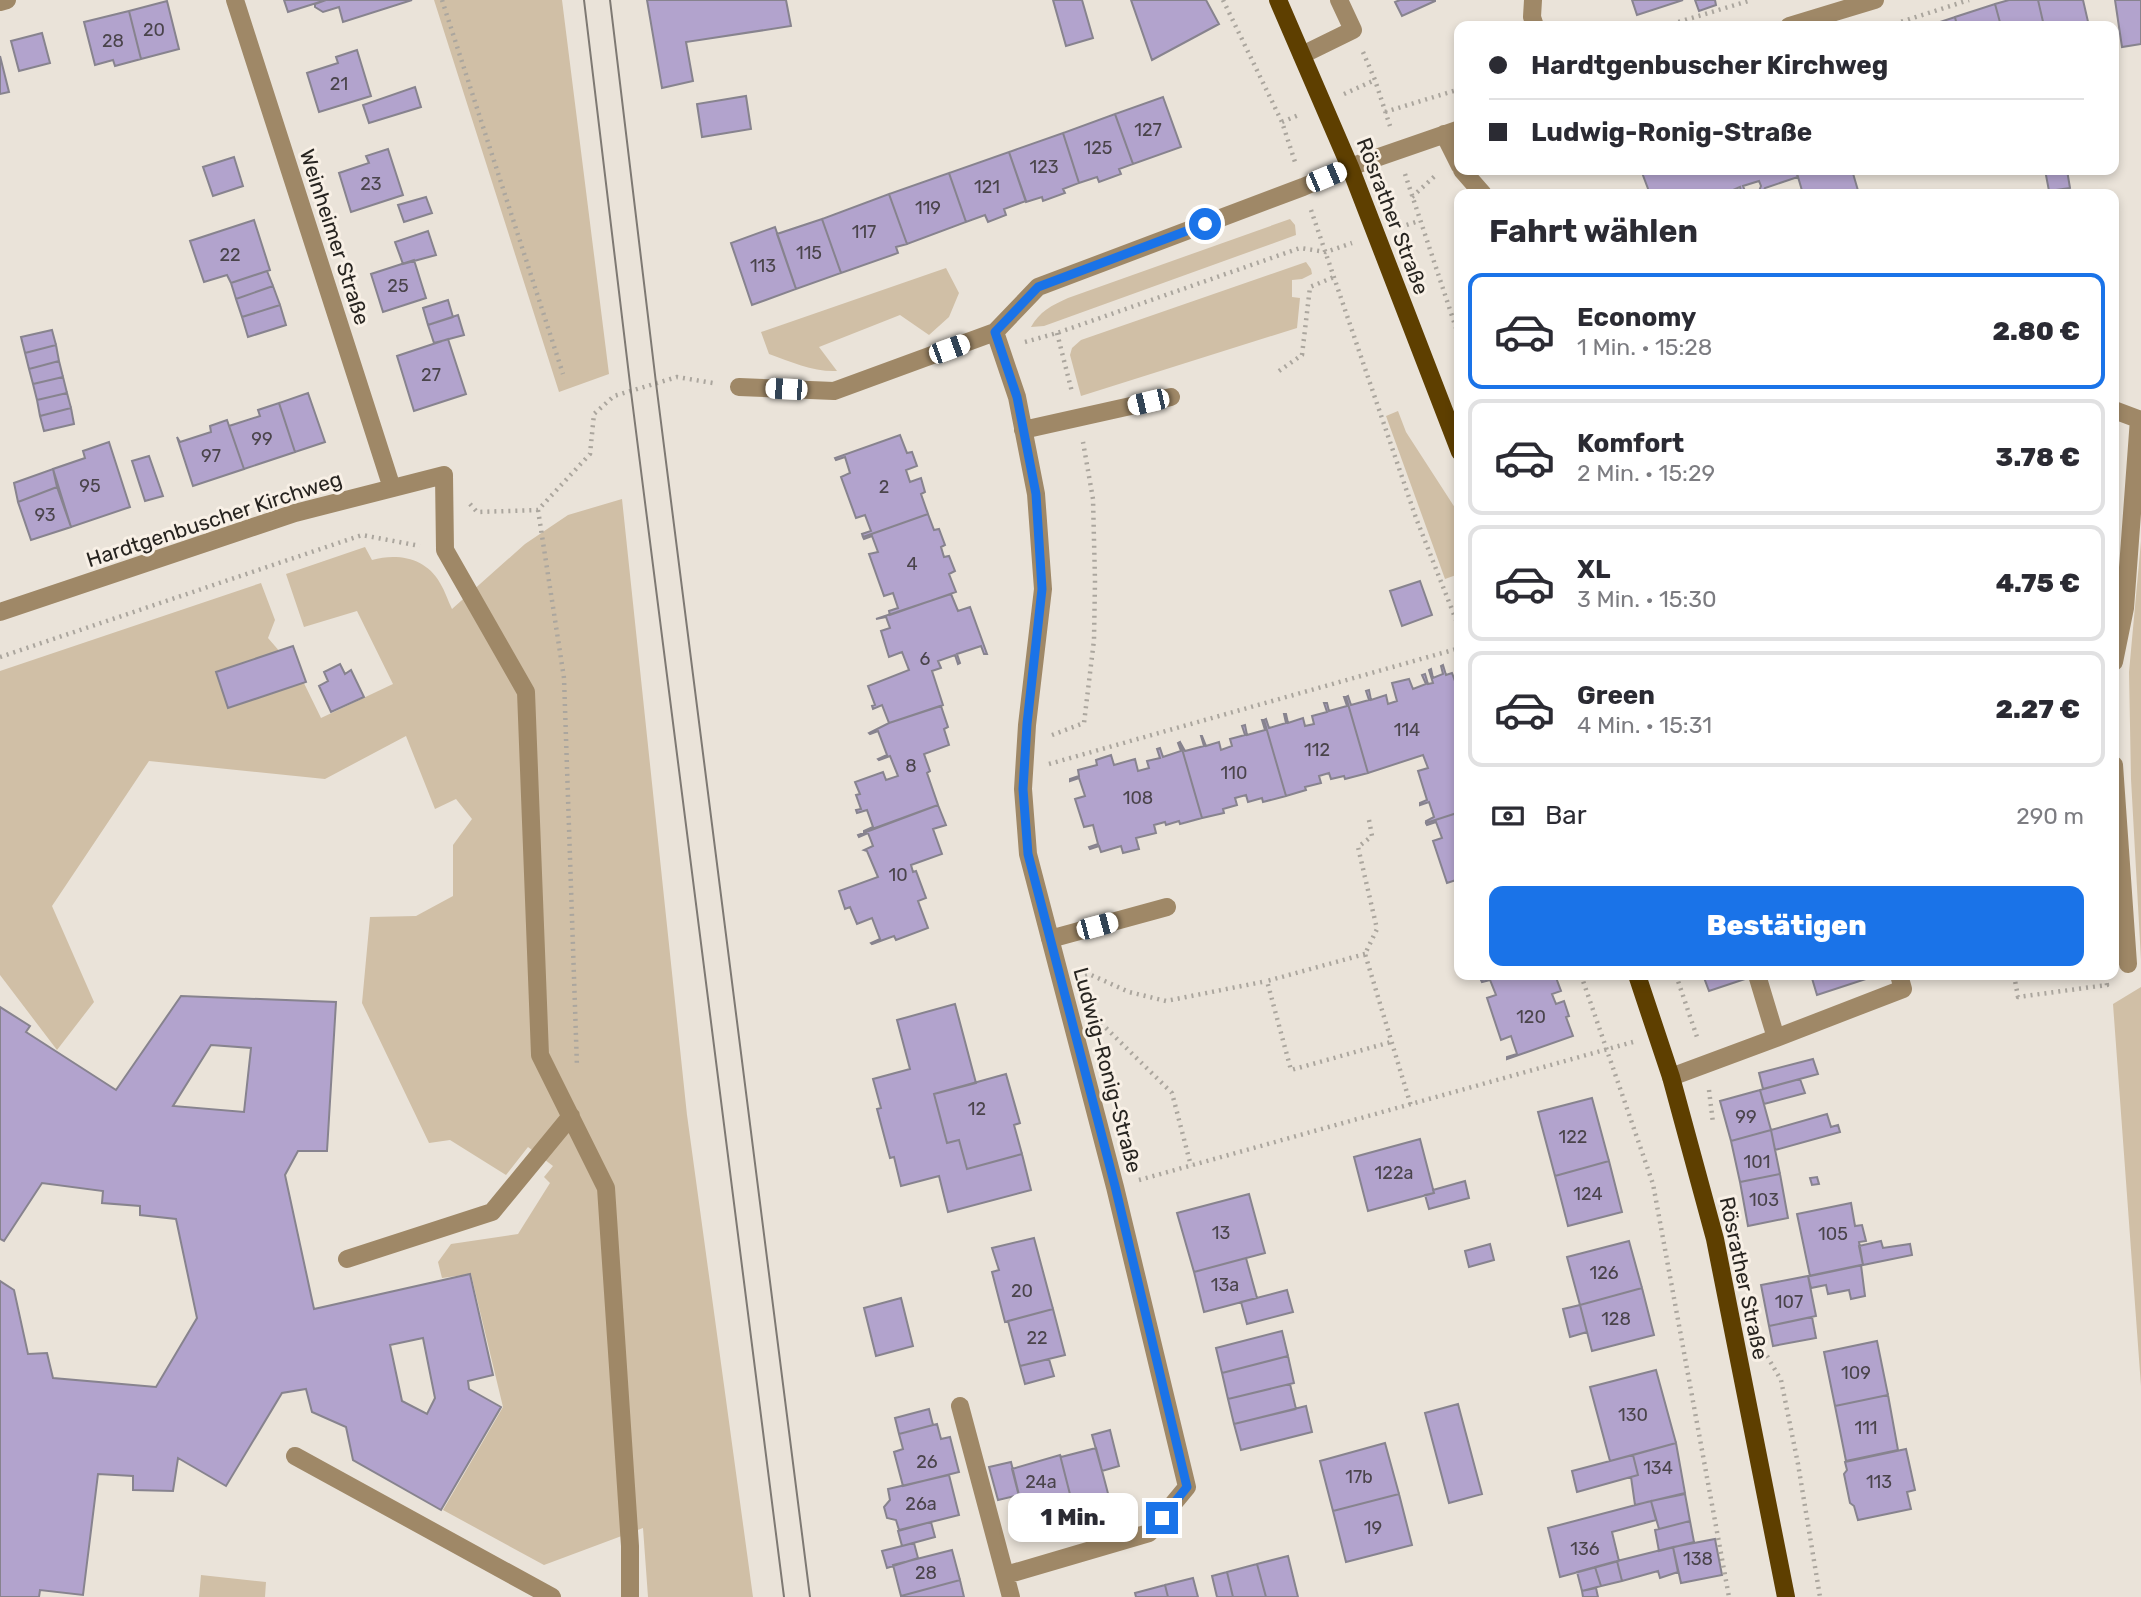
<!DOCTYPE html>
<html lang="de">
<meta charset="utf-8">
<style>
body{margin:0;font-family:Rubik,sans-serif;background:#f7f7f7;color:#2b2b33;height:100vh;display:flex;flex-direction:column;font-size:26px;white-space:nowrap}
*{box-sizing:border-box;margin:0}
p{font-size:23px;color:#7c7c81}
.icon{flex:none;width:38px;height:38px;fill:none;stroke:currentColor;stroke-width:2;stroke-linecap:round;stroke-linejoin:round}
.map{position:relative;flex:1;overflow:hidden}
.sheet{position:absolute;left:1454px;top:189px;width:665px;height:791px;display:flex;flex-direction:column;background:#fff;border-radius:14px;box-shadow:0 4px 10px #0003}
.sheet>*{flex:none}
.top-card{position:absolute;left:1454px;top:21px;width:665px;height:154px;border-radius:14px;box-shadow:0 4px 10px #0003;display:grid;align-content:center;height:154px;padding:0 35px;background:#fff}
.end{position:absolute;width:32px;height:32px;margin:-16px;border:9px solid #1a73e8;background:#fff;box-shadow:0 0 0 4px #fff}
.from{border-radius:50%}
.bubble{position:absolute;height:49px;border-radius:14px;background:#fff;box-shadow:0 4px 10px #0003;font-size:23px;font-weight:800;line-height:49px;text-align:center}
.car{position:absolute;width:21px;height:42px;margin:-21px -10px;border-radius:9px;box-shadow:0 0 5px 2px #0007;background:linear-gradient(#fff 24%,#345 0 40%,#fff 0 76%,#345 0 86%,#fff 0)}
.top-card b{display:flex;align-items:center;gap:24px;height:66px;font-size:26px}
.top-card b+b{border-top:2px solid #e1e1e2}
.top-card i{width:18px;height:18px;background:#2b2b33}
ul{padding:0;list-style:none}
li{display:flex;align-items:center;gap:21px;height:116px;margin:0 14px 10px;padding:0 21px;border:4px solid #e1e1e2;border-radius:14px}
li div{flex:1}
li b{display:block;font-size:26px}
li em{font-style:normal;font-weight:800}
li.active{border-color:#1a73e8}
li>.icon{width:63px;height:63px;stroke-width:1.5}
h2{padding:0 35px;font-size:32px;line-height:84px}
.pay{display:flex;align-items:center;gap:18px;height:77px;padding:0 35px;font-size:26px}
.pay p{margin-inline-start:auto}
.primary-button{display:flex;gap:14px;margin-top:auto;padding:14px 35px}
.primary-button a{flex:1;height:80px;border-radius:14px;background:#1a73e8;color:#fff;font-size:28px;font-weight:800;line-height:80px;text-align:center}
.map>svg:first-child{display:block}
</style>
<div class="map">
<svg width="2141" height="1597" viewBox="0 0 2141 1597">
<rect width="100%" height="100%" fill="#eae3d9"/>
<path fill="#d0bfa6" d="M434,0H562L609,374L559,392Z
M1290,219L1295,225L1296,235L1044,326L1031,327C1039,312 1052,305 1068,298Z
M1306,262L1311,269L1312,274L1302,279L1292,280V297L1300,298L1297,328L1081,396L1070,355L1072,348L1081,340Z
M946,268L959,293L949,317L929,335L900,315L819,347L837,371C813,372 792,362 769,354L761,332Z
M1398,411L1406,432L1459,514V574L1445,579L1386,416Z
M622,499L687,1115L753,1597H648L643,1528L544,1565L443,1510L503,1407L471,1274L442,1278L438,1262L451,1244L518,1234L550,1183L544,1177L553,1166L528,1147L506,1175L450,1140L429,1143L362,1003L370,917L416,916L453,896V845L472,819L456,799L435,809L406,736L325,779L149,761L52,906L94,1002L57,1050L0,975V671L261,583L275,620L268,638L300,675L321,718L393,684L357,611L304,627L286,574L365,547L372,560C398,553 426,558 440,583C445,591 448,601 452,609L525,544L568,515Z
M2141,541V960L2131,779L2129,672Z
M2141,987V1386L2113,1004Z
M201,1575L266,1582L265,1597H199Z"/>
<path fill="#b2a3cd" stroke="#87838e" stroke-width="2" fill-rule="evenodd" d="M284,0H326L288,12Z
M326,0H412L343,22L339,7L323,12L315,7V4Z
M647,0H786L791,26L686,42L693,81L662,88Z
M1053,0H1082L1093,38L1066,46Z
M1131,0H1206L1219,24L1152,60Z
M1400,0H1435V1L1402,16L1395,2Z
M1632,0H1683L1637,15Z
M1695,0H1715L1716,5L1699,11Z
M2009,0H2038L2044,26H2001L1995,4Z
M2038,0H2083L2089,26H2044Z
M2115,0H2141V44L2122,47Z
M167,1L179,49L141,59L129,11Z
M1995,4L2001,26H1957L1955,17Z
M129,11L141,59L115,66L113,60L95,65L84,22Z
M1955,17L1957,26H1928Z
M42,33L50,63L19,71L11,41Z
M357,50L371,96L319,112L307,73L338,63L336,57Z
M0,56L9,92L0,94Z
M415,87L421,107L369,123L363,105Z
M746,96L751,129L702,137L697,104Z
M1163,97L1181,147L1133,164L1115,114Z
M1115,114L1133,164L1119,169L1121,174L1099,182L1097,177L1079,183L1063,133Z
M1063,133L1079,183L1063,189L1065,193L1043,201L1042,197L1026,202L1009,152Z
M388,149L403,195L351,212L339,173L369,163L366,156Z
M1009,152L1026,201L1004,209L1006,215L988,222L985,215L966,222L949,173Z
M234,157L243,186L213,196L203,167Z
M1641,170H1795L1798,177L1765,188L1763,192L1759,191L1761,186L1759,181L1743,186L1745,191L1741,192L1740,187L1724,194H1650Z
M1796,170H1852L1859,194H1803Z
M2045,170H2067L2070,188L2049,191Z
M949,173L966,222L907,244L889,194Z
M889,194L907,244L896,247L898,253L841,273L822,219Z
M426,197L432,213L404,222L398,205Z
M822,219L841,273L796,289L777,234Z
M254,220L270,270L231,283L227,275L204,282L190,241Z
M775,227L796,289L752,305L731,243Z
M428,231L436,255L403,264L395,242Z
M414,260L426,298L383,312L371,274Z
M267,271L273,286L236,299L231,283Z
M273,286L280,305L242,317L236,299Z
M448,300L453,317L428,325L423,308Z
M280,305L286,325L248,337L242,317Z
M458,315L464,335L434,343L428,325Z
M52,330L56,345L25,353L21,337Z
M448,339L466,394L414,411L397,356Z
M56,345L59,361L29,369L25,353Z
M59,361L63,377L33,384L29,369Z
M63,377L67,393L37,400L33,384Z
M67,393L71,408L40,416L37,400Z
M308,393L325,442L295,452L279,403Z
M279,403L295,452L244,469L229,426L260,416L258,410Z
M71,408L74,424L44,431L40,416Z
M227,420L244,469L193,486L177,437L180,442L211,432L210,426Z
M900,435L907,453L912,452L917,466L906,470L910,482L921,478L925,492L921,494L928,514L863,537L862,534L871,531L865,515L856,518L841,477L850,473L845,457L836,460L835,458Z
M109,442L130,507L71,527L53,469L85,458L83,451Z
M149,456L163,496L145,501L132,461Z
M53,469L57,487L18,502L14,483Z
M57,487L71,527L31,540L18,502Z
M928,514L934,530L939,529L945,545L941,547L944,557L949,556L955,571L949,574L956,592L890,615L889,611L898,608L893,593L884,596L869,554L878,552L872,536L864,539L863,537Z
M1420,581L1432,615L1402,626L1390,591Z
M951,594L958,611L970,607L987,654H984L981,646L957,654L960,663L958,664L955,655L938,661L941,668L932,671L943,705L889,723L882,705L873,709L872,706L875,705L868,686L909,670L902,652L889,657L881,631L890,628L886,617L876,619Z
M293,646L306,682L228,708L216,672Z
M340,664L345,674L351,670L364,697L331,712L319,686L328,681L324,672Z
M1443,665L1446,675L1452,673L1460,695V812L1426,823V821L1434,817L1429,802L1420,805V803L1427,800L1418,771L1428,768L1423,755L1368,773L1346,697L1348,696L1351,705L1369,700L1366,691L1369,690L1371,700L1386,695L1388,704L1397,701L1392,683L1409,679L1413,689L1426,684L1422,675L1425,674L1428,684L1433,683L1429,670L1431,669L1433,678L1443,674L1441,666Z
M1344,697H1346L1368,773L1345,779L1344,776L1331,779L1329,773L1319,776L1321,783L1305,787L1306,790L1286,796L1264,720L1266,719L1269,728L1286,723L1284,714H1286L1288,723L1303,718L1305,726L1314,724L1312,716L1327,712L1324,703H1327L1329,711L1347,706Z
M941,706L948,727L944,729L949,745L924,754L930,771L927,773L938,805L864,832V831L873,827L867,810L857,813L856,810L861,809L856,795L860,794L855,782L883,772L886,780L898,776L890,756L879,760L878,759L887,755L878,731L870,734L869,733L889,723Z
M1262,720H1264L1286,796L1263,802L1262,798L1248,802L1246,795L1235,798L1237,805L1223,809L1224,813L1202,818L1180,742L1185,751L1204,746L1201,736H1202L1206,746L1219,742L1221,750L1232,746L1230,739L1245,735L1242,726L1245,725L1247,735L1265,730Z
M1180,742L1202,818L1180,824L1179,821L1166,825L1165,822L1154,825L1156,833L1136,838L1139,849L1123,853L1121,846L1101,852L1099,846L1090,849L1089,847L1098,844L1093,825L1084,827L1075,799L1085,796L1079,778L1070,781V779L1079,776L1078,770L1097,765L1096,760L1111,755L1114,765L1135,759L1138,771L1149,768L1147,761L1160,758L1157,749L1160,748L1163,757L1181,751L1178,743Z
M938,805L946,825L933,829L942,854L911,865L913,872L916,871L926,898L918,901L928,928L896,940L894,936L872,944L871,943L880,939L872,918L857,924L850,907L845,909L839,891L878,877L867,851L864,850L873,846L868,833L859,837L858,835Z
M1460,812V889L1456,880L1447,883L1433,841L1442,838L1436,822L1427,825L1426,823Z
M1497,975H1555L1561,991L1552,994L1556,1004L1564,1001L1569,1016L1566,1017L1573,1036L1507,1059V1057L1517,1054L1511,1036L1501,1040L1487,998L1496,995L1490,980L1482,982L1481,980Z
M1703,975H1757L1709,991Z
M1811,975H1878L1817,995Z
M181,996L336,1002L327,1151H298L285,1175L314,1309L470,1274L493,1375L468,1381L469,1389L501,1407L441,1510L353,1460L346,1427L312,1412L306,1389L282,1393L226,1486L178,1458L173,1491L133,1490V1476L98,1474L83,1595L40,1590L39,1597H0V1281L14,1290L28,1354L47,1353L53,1378L156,1387L197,1318L176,1219L140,1215V1206L102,1203L103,1191L42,1183L4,1241L0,1239V1007L30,1026L26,1032L116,1090ZM211,1045L251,1048L244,1112L173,1106ZM423,1338L435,1398L427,1414L402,1401L390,1345Z
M955,1004L976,1083L934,1094L947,1143L959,1140L967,1169L1022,1154L1031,1190L948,1212L939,1176L901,1186L894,1157L890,1158L877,1109L881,1108L873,1079L910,1069L897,1020Z
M1813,1059L1818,1074L1763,1089L1759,1073Z
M1006,1074L1020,1123L1014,1125L1022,1154L967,1169L959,1140L947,1143L934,1094Z
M1800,1079L1805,1093L1764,1104L1760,1090Z
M1760,1090L1771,1130L1731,1141L1720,1101Z
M1592,1098L1609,1161L1555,1176L1538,1112Z
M1827,1114L1831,1127L1838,1125L1840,1132L1775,1150L1771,1130Z
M1771,1130L1780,1174L1740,1182L1731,1141Z
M1420,1139L1434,1193L1368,1211L1354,1157Z
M1609,1161L1622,1212L1568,1226L1555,1176Z
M1780,1174L1788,1218L1748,1226L1740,1182Z
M1817,1177L1819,1184L1812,1185L1810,1178Z
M1465,1181L1469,1198L1429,1209L1425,1195L1434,1193L1433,1190Z
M1249,1194L1265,1253L1194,1272L1177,1213Z
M1851,1203L1855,1226L1862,1225L1866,1241L1859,1242L1863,1265L1810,1276L1797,1214Z
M1034,1238L1053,1309L1005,1322L992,1272L999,1270L992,1248Z
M1629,1241L1642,1288L1580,1305L1567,1257Z
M1881,1241L1883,1248L1910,1244L1912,1255L1863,1265L1859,1246Z
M1490,1244L1494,1260L1469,1267L1465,1251Z
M1246,1258L1257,1298L1204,1312L1194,1272Z
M1861,1265L1865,1296L1851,1299L1849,1290L1828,1294L1826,1285L1811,1288L1808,1276Z
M1808,1276L1816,1316L1769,1326L1761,1285Z
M1642,1288L1654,1335L1592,1351L1580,1305Z
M1287,1290L1293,1312L1247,1324L1241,1302Z
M901,1298L913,1346L876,1356L864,1308Z
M1580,1305L1587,1332L1570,1337L1563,1309Z
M1053,1309L1065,1355L1020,1366L1008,1321Z
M1812,1317L1816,1338L1773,1346L1769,1326Z
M1282,1331L1288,1356L1222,1373L1216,1348Z
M1877,1341L1888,1395L1835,1406L1824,1352Z
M1288,1356L1294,1383L1228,1399L1222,1373Z
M1049,1359L1054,1376L1025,1384L1020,1366Z
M1656,1370L1676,1443L1610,1461L1590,1387Z
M1290,1384L1296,1409L1234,1424L1228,1399Z
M1888,1395L1898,1450L1846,1461L1835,1406Z
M1458,1404L1482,1494L1449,1503L1425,1413Z
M1306,1406L1312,1432L1241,1450L1234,1424Z
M929,1409L933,1425L899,1434L895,1418Z
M937,1424L941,1439L950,1437L959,1472L903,1486L894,1452L903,1449L899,1434Z
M1110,1430L1119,1466L1102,1471L1092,1435Z
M1385,1443L1399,1494L1333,1511L1320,1461Z
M1676,1443L1685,1493L1635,1505L1631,1477L1638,1475L1633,1455Z
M1096,1448L1110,1501L1074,1510L1060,1455L1061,1457Z
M1906,1449L1915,1490L1907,1492L1911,1509L1858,1520L1854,1506L1850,1503L1844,1474L1847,1470L1845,1462Z
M1060,1455L1074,1510L1026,1523L1012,1469Z
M1633,1455L1638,1475L1577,1492L1572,1471Z
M1011,1462L1019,1495L998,1500L989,1467Z
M949,1475L959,1515L899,1530L896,1520L887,1518L884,1507L890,1500L888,1489Z
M1399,1494L1412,1545L1346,1562L1333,1511Z
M1685,1494L1690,1521L1659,1529L1651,1501Z
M1651,1501L1656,1520L1612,1532L1619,1561L1560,1577L1548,1528Z
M1690,1521L1694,1542L1659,1551L1655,1530Z
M931,1522L935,1537L902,1546L898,1531Z
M1715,1539L1722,1575L1681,1583L1673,1547Z
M914,1543L918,1558L887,1568L882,1551Z
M1673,1547L1678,1572L1660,1578L1658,1571L1622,1581L1617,1561Z
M952,1550L960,1580L901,1596L893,1565Z
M1288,1556L1298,1597H1266L1257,1564Z
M1617,1561L1622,1581L1601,1586L1595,1567Z
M1257,1564L1266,1597H1233L1227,1572Z
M1595,1567L1601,1586L1582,1591L1577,1572Z
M1227,1572L1233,1597H1217L1212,1576Z
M1193,1578L1198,1597H1168L1165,1585Z
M960,1580L964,1597H901V1596Z
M1165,1585L1168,1597H1136L1135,1593Z
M1596,1588L1598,1597H1583L1582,1591Z"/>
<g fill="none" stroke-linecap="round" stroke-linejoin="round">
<path stroke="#aba69e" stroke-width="4.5" stroke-dasharray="2 5" stroke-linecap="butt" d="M442,0L563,374
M1223,0L1282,122L1295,162
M1665,26L1752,0
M1888,26L1969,0
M1363,52L1375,80L1390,126
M1344,94L1375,80
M1385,112L1460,89
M1282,122L1301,114
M1405,174L1460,340
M1412,197L1437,174
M1311,210L1416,518L1460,630
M1400,227L1419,221
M1057,333L1072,392
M1025,342L1057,333L1300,248L1326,252L1352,243
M1279,371L1302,355L1310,287L1334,277
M470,504L477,512L538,510L590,454L594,414L614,396L677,377L713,383
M538,510L564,678L577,1067
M0,657L362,535L420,546
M1052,735L1084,723L1094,640L1095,581L1093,499L1083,442
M1049,764L1460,648
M1369,820L1372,836L1358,847L1377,929L1365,954L1411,1106
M1365,954L1267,981L1291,1070L1391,1042
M1085,975L1089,974L1129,992L1166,1001L1267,981
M1581,975L1653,1184L1729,1597
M1676,975L1698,1040
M2014,975L2018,997L2107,985L2106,979
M1101,1023L1172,1093L1191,1166
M1709,1090L1713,1123
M1139,1180L1633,1042
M1767,1356L1781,1380L1798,1464L1820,1597"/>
<path stroke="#9f8867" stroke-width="18" d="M235,0L392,488
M1533,0L1532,17L1535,26
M0,2L7,0
M1789,26L1875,0
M1302,55L1353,30L1339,0
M1444,134L1460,166
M1462,170L1483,194
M995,332L1017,397L1036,494L1043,589L1027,725L1023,789L1028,854L1115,1187L1187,1487L1149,1533L1006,1575
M739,387L834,391L995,332L1038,287L1303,187L1350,167L1460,129
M2114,410L2141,420
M1023,430L1171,397
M0,612L295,513L444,475L445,550L526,692L540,1055L606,1188L630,1546V1597
M2114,662L2125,608L2139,419
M2114,765L2128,964
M1050,939L1167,907
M1776,1038L1903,989L1899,975
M1671,1077L1776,1038L1757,975
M347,1259L492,1212L571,1116
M960,1406L1011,1597
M295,1456L552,1597"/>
<path stroke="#5e3f00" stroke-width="18" d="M1278,0L1350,167L1460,452
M1637,975L1671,1077L1715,1239L1786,1597"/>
<path stroke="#7e7973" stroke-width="2" d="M584,0L631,392L784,1597
M610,0L656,383L810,1597"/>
</g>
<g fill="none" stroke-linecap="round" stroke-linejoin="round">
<path stroke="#1a73e8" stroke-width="9" d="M1162,1518L1187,1487L1115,1186L1028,854L1023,789L1027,724L1042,589L1036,494L1017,397L995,332L1038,287L1205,224"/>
</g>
<g text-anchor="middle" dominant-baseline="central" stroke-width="6" stroke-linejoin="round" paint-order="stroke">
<g font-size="18" fill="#4a444b">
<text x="154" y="30">20</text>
<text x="113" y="41">28</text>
<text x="339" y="84">21</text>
<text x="1148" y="130">127</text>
<text x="1098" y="148">125</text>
<text x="1044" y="167">123</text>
<text x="371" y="184">23</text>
<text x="987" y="187">121</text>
<text x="928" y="208">119</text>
<text x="864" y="232">117</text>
<text x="809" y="253">115</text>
<text x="230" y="255">22</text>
<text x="763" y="266">113</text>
<text x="398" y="286">25</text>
<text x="431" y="375">27</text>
<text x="262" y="439">99</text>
<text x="211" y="456">97</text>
<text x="90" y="486">95</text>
<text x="884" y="487">2</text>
<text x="45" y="515">93</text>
<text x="912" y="564">4</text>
<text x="925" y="659">6</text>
<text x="1407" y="730">114</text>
<text x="1317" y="750">112</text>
<text x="911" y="766">8</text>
<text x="1234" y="773">110</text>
<text x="1138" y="798">108</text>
<text x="898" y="875">10</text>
<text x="1531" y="1017">120</text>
<text x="977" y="1109">12</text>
<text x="1746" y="1117">99</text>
<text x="1573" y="1137">122</text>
<text x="1757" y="1162">101</text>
<text x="1394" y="1173">122a</text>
<text x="1588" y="1194">124</text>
<text x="1764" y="1200">103</text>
<text x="1221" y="1233">13</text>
<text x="1833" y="1234">105</text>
<text x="1604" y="1273">126</text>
<text x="1225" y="1285">13a</text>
<text x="1022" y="1291">20</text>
<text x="1789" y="1302">107</text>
<text x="1616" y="1319">128</text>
<text x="1037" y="1338">22</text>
<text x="1856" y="1373">109</text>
<text x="1633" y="1415">130</text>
<text x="1866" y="1428">111</text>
<text x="927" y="1462">26</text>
<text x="1658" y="1468">134</text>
<text x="1359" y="1477">17b</text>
<text x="1041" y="1482">24a</text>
<text x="1879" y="1482">113</text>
<text x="921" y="1504">26a</text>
<text x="1373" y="1528">19</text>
<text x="1585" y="1549">136</text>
<text x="1698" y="1559">138</text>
<text x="926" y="1573">28</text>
</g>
<g font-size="21" fill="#272420" stroke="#f8f0e6">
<text transform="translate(1393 216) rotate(69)">Rösrather Straße</text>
<text transform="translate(335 237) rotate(72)">Weinheimer Straße</text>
<text transform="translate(214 519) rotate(-18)">Hardtgenbuscher Kirchweg</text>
<text transform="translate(1108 1070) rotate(75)">Ludwig-Ronig-Straße</text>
<text transform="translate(1744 1278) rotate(78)">Rösrather Straße</text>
</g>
</g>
</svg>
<i class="end from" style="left:1205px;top:224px"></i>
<i class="end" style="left:1162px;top:1518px"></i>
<div class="bubble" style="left:1008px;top:1493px;width:130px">1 Min.</div>
<i class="car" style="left:1326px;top:177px;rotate:67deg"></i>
<i class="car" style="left:949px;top:349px;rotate:70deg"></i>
<i class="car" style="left:786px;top:389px;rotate:273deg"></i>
<i class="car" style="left:1148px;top:402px;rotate:257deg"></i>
<i class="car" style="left:1097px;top:926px;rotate:75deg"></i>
<div class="top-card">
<b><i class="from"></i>Hardtgenbuscher Kirchweg</b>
<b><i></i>Ludwig-Ronig-Straße</b>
</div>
<section class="sheet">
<h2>Fahrt wählen</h2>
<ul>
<li class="active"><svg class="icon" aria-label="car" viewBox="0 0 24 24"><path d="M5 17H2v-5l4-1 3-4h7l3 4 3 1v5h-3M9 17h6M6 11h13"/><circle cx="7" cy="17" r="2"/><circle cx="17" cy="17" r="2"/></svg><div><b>Economy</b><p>1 Min. · 15:28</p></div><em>2.80 €</em></li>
<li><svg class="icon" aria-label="car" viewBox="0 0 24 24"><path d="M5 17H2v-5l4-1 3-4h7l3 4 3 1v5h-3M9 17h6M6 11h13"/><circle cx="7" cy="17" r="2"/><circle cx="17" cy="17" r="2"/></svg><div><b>Komfort</b><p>2 Min. · 15:29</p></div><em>3.78 €</em></li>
<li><svg class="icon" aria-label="car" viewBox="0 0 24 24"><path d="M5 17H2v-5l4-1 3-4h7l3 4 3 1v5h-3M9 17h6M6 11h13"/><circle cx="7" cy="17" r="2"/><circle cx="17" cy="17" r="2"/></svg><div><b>XL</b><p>3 Min. · 15:30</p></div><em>4.75 €</em></li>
<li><svg class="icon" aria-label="car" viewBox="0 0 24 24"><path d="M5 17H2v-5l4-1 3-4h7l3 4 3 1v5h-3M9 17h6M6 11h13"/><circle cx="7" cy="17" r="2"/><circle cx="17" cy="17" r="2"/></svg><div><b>Green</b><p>4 Min. · 15:31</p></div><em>2.27 €</em></li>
</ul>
<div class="pay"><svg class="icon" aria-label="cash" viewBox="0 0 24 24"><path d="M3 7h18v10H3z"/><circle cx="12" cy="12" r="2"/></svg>Bar<p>290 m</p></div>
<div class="primary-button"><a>Bestätigen</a></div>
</section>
</div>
